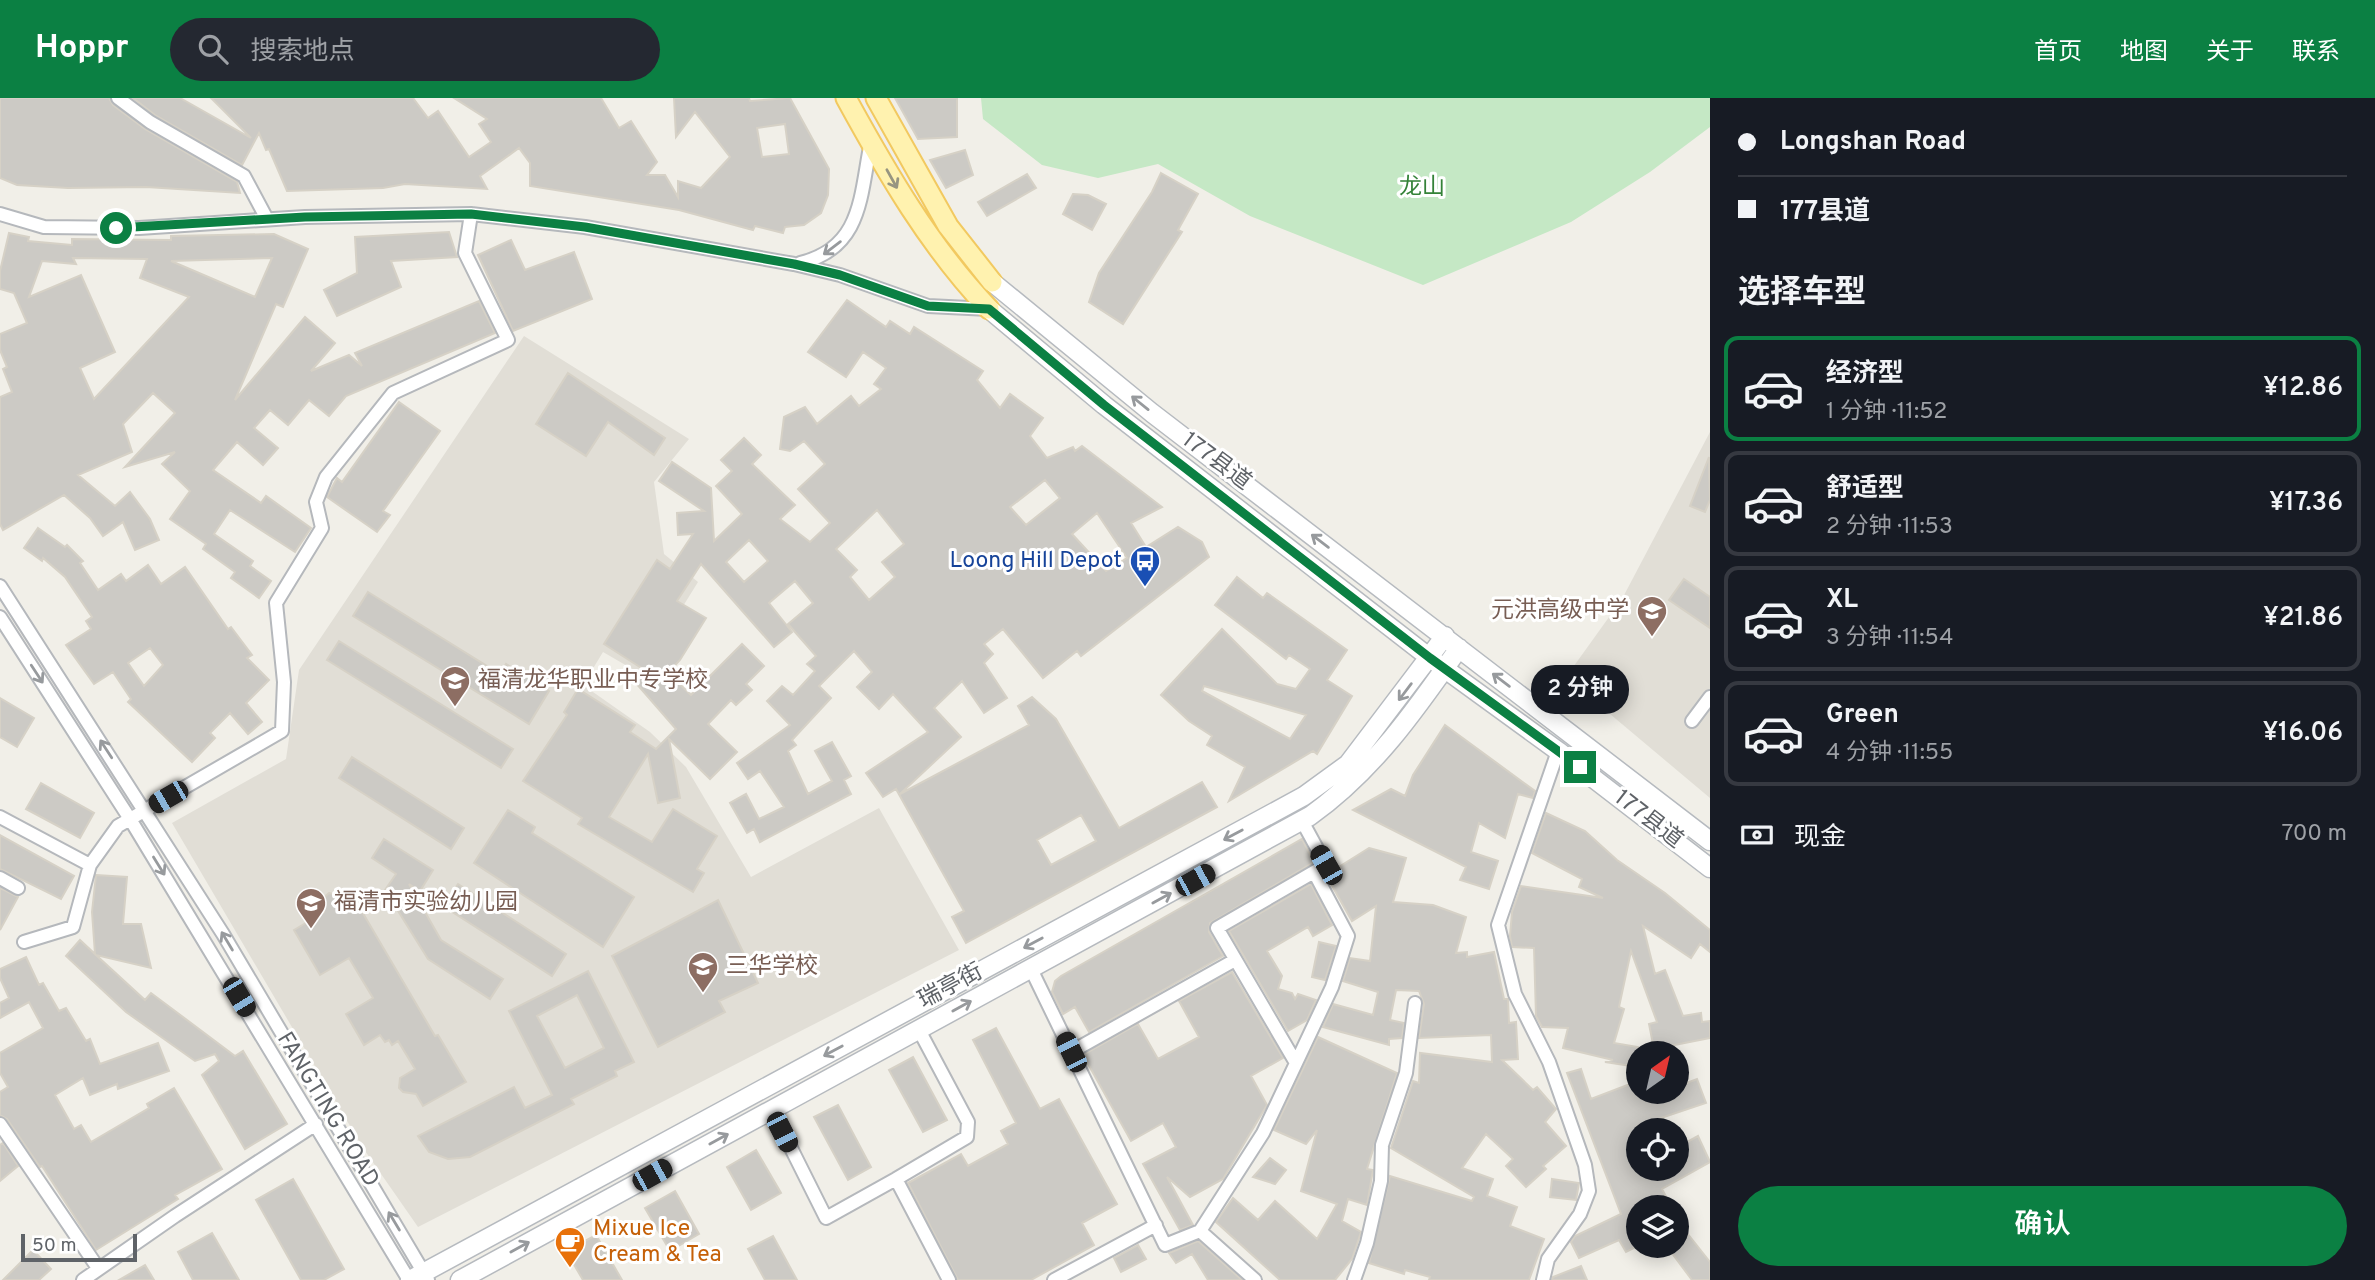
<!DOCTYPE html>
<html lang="zh">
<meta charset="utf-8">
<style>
body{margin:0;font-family:Overpass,"Noto Sans SC",sans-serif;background:#242831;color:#f1f3f6;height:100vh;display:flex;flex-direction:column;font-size:26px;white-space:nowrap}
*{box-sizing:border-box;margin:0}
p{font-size:23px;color:#9ea1a6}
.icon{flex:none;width:38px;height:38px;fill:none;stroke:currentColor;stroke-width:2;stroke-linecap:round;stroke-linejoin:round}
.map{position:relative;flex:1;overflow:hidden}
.details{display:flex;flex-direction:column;background:#171b24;width:665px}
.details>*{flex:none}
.banner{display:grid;align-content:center;height:154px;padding:0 28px;background:#171b24}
.needle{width:46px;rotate:34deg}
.tools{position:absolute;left:1626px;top:943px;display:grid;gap:14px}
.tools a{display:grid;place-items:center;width:63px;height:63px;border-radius:50%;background:#171b24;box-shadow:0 4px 18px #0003;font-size:35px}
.scale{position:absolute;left:21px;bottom:18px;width:116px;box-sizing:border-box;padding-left:7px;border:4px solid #5f6368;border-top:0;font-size:19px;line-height:24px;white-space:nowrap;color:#5f6368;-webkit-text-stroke:5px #fff;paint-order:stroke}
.end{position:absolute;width:32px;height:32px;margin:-16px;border:9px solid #0b8043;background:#fff;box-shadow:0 0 0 4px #fff}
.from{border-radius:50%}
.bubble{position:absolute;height:49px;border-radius:24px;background:#171b24;box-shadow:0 4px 18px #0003;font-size:23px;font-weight:600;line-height:49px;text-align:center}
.car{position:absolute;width:21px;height:42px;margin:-21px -10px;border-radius:9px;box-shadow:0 0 5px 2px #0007;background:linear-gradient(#222 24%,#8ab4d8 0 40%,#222 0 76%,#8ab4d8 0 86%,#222 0)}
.banner b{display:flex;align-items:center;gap:24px;height:66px;font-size:26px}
.banner b+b{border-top:2px solid #363941}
.banner i{width:18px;height:18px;background:#f1f3f6}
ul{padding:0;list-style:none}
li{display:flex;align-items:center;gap:21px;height:105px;margin:0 14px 10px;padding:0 14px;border:4px solid #363941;border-radius:14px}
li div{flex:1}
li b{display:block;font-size:26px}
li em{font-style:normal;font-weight:600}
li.selected{border-color:#0b8043}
li>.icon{width:63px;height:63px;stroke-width:1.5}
h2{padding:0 28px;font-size:32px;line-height:84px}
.pay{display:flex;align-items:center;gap:18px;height:77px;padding:0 28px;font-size:26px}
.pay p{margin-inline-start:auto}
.button{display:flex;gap:14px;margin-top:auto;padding:14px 28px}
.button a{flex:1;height:80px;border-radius:42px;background:#0b8043;color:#fff;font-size:28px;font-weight:600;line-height:80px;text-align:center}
header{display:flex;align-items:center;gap:42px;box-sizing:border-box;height:98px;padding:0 35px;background:#0b8043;color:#fff}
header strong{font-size:33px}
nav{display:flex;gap:38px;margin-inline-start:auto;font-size:24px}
.search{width:490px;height:63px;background:#242831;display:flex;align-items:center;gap:18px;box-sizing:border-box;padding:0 24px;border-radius:38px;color:#9ea1a6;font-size:26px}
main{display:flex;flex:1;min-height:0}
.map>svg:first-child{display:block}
</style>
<header>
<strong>Hoppr</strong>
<div class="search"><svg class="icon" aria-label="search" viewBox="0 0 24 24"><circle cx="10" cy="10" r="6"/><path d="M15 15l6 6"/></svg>搜索地点</div>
<nav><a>首页</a><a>地图</a><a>关于</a><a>联系</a></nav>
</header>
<main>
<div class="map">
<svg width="1710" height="1182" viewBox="0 0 1710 1182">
<rect width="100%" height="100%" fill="#f1efe8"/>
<path fill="#e1ded6" d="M524,238L689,341L654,384L664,456L698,484L641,576L603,554L583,587L650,634L686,669L751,779L879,710L959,852L418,1129L363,1050L172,725L286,661L299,572Z
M1710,334V700L1566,579L1622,501Z"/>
<path fill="#c5e8c5" d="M981,0H1710V29L1650,74L1571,124L1423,187L1250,118L1158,66L1098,80L1042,67L983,21Z"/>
<path fill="#cccac5" stroke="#d6d1c6" stroke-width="2" fill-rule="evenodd" d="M0,0H109L113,7L145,31L237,84L240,95L146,89L68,90L17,87L0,80Z
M133,0H180L251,40L211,0H413L428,20L438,13L469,59L491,44L479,26L487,21L454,0H601L619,30L631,23L657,64L647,77H665L678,99V83L701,90L730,59L695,14L676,39L674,0H749L750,3L790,0L829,71L828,97L821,115L804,127L785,129L783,135L755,128L753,132L679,112L530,88V65L519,50L480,78L487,91L405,86L383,90L287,93L269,51L266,52L259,35L242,67L155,17ZM785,26L789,56L762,59L757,30Z
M895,0H957V39L918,41Z
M965,52L973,77L946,90L930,62Z
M1161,75L1198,96L1178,132L1182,134L1123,226L1089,204L1099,175L1152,94Z
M1027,76L1036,90L987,118L978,104Z
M1073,96L1088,97L1106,106L1092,132L1063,116Z
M449,134L457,159L391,163L401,189L337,218L324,192L357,175L355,139Z
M9,135L29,139L28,143L72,147V141L171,142V138L274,136L308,151L283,209L276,206L235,302L305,219L335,245L311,273L349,257L362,268L355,255L479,203L495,235L346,298L329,318L309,302L288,327L270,312L254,330L278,350L263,367L237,344L213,372L261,405L266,398L311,430L295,454L230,412L214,436L253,463L250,468L271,483L259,500L231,480L235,474L203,451L206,446L170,421L190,393L162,366L175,354L125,369L175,315L153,295L123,326L132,354L78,377L115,408L130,394L150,421L159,442L135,452L123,424L103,438L90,420L64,397L3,432L0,426V299L12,294L3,271L7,269L0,252V236L27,225L14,195L0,191V173ZM73,160L147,161L140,180L189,199L94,301L80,270L115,254L81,177L29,199L42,163L76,166ZM272,160L255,199L171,163Z
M511,142L525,172L574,154L592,201L513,233L478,157Z
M847,202L886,229L890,223L910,236L914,229L983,273L977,282L1000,310L1010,296L1043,320L1030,338L1047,360L1073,349L1075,353L1082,348L1162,409L1131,425L1146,449L1178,429L1202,444L1209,459L1081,558L1077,553L1043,580L1003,531L984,546L993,556L984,565L1007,600L984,615L962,583L934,610L961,639L900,696L1029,627L1018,608L1032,599L1056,621L1119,730L1202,684L1217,709L966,845L952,819L964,813L896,691L883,699L866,675L928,634L893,596L879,611L857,589L872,574L854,553L819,588L831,600L792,642L796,647L788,653L808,696L832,683L815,653L832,644L851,678L844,682L851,696L760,744L754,731L747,735L730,705L746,696L759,721L784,709L760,673L748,681L737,665L790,627L767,603L782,588L793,597L815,573L807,566L816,558L788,526L813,505L795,483L769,505L792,534L774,549L701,466L677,503L706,520L680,562L668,575L691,597L742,546L764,568L746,586L752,592L736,607L731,602L708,626L737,654L710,681L669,641L680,700L658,705L648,656L609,719L652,744L673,711L717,738L697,771L704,775L693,794L578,726L582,720L523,683L567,617L564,614L578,591L635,627L630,634L656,651L676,631L635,584L646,573L604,546L657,462L670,471L693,436L678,437L677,415L704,413L659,383L672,364L711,390L714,443L742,416L716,388L732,373L721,362L744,340L761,357L752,366L795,407L780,421L810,444L830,425L798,391L825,366L804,343L790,353L780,351L784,319L805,309L817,326L851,298L859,308L881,291L874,286L886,270L863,254L846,279L808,254ZM1045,382L1060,400L1026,427L1010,409ZM877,412L904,446L882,464L895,479L869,502L850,479L857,472L836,451ZM1097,415L1127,460L1106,473L1072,436ZM749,442L768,463L744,484L726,464ZM1081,717L1096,743L1051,767L1037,742Z
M568,275L665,340L654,357L608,324L586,358L536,326Z
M399,304L440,333L383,413L390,417L377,434L327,399L337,380L342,384Z
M1709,359L1710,402L1705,414L1690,408Z
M38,430L65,449L67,447L83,463L80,465L98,492L121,476L126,483L148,467L161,486L185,469L228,531L231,529L252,557L247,560L269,582L246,605L262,624L248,636L230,615L210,635L215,640L192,664L128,604L131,601L113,574L94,586L66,547L91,531L86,523L92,519L65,479L43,460L42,463L24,450ZM150,550L163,567L144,588L128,565Z
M1237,479L1263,500L1267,495L1347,552L1327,582L1352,598L1317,656L1313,653L1229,703L1245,669L1207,647L1212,638L1189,623L1161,597L1222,531L1277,586L1296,591L1310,571L1289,557L1286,561L1215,507ZM1204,588L1306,617L1290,641L1202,593Z
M1684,481L1710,499V530L1669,502Z
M368,494L500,576L506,566L549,593L529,626L353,518Z
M339,543L513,651L501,670L327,562Z
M0,600L34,620L17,649L0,639Z
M1445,627L1535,693L1533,700L1518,696L1505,740L1479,725L1471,754L1498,763L1489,791L1460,782L1466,769L1353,712L1391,691L1405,698L1413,677Z
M352,659L464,730L451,751L339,680Z
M41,685L94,715L80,740L26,711Z
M508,712L535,729L532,735L634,799L603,849L474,765Z
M1546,715L1585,733L1617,762L1665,795L1710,832V854L1700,846L1691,860L1643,828L1655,876L1665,872L1683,918L1701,915L1702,924L1710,923V940L1654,951L1649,926L1657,924L1631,853L1619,909L1624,911L1614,945L1638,949V969L1605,964L1613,962L1563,950L1568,930L1542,929L1536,918L1534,850L1512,849L1510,838L1512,814L1521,788L1603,800L1579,789L1582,781L1532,755Z
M0,737L74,778L61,801L0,771Z
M384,741L433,772L420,793L409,786L441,842L503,881L490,901L428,861L385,792L396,776L372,760Z
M1302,741L1314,764L1210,825L1209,834L1223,858L1089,934L1075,909L1063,916L1052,894L1055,883L1061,878Z
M1369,750L1406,760L1393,804L1433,807L1466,819L1456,855L1467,854V859L1494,854L1504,901H1508L1509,925L1516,924L1518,961L1502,962L1533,992L1537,989L1556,1011L1545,1024L1566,1048L1543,1068L1546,1071L1526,1089L1506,1068L1513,1061L1486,1036L1462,1070L1493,1081L1487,1098L1517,1109L1510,1128L1544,1141L1529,1182H1429L1430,1179L1405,1172L1404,1176L1369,1165L1390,1078L1472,1103L1474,1099L1391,1050L1413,983L1419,985L1420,955L1492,964L1491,937L1419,940L1424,906L1419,893L1396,892L1390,922L1404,925L1402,940L1389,941V947L1323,929L1333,906L1373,917L1378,894L1343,883L1350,860L1370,863L1376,808L1352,823L1326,777Z
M96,777L127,779L123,826H141L151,870L96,857L145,902L151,895L235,958L243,953L287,1026L245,1051L202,977L219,963L215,956L195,963L126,914L66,858L80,842L95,856L92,814Z
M458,786L566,856L552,878L443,808Z
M1311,786L1332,827L1313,838L1308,829L1267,853L1282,878L1278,891L1292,895L1295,901L1298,896L1316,902L1307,922L1288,933L1229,833Z
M0,790L18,799L0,832Z
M329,795L338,797L345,806L354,800L435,938L438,937L466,984L423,1008L416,996L403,994L399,990L400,980L415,971L398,943L392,947L389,942L385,944L380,937L364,947L346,916L373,900L349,860L320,877L294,832L324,814L322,801Z
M718,802L758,885L719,903L725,914L658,949L612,858Z
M1319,844L1336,848L1325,882L1312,879Z
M26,859L39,887L43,885L59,913L66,910L86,943L90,941L100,966L158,945L169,973L118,991L117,986L90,997L83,980L55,997L74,1031L81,1027L91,1044L149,1010L147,1006L174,990L222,1071L175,1097L178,1101L96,1152L42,1068L40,1069L7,1021L0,1017V994L8,989L0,975V955L43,930L29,904L0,920V905L9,900L0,880V871Z
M588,873L634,964L615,973L617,978L571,1001L574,1006L470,1059L448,1061L429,1054L418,1038L514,989L525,1010L552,997L509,913ZM577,897L604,950L565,970L537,918Z
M1232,874L1283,960L1251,978L1267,1007L1223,1081L1190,1099L1167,1079L1193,1127L1180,1132L1143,1066L1176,1049L1163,1025L1131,1043L1083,957L1138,926L1158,961L1199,939L1179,903Z
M996,930L1040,1011L1059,1001L1117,1106L1082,1125L1094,1147L1031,1182H958L908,1085L961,1056L968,1068L1008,1046L1001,1033L1016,1025L973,942Z
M1318,939L1397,975L1367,1071L1373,1072L1367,1107L1348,1101L1342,1123L1361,1134L1352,1161L1335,1182H1280L1216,1124L1233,1100L1258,1122L1275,1103L1317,1141L1337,1106L1301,1093L1317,1032L1306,1046L1274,1032Z
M913,959L947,1022L923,1034L889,972Z
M1581,971L1591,1001L1638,983V994H1676V989L1697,981L1706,1005L1637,1028L1638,1071H1676V1050L1698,1038L1710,1064L1662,1091L1672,1110H1638V1148L1626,1154L1619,1142L1579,1160L1571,1144L1575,1138L1621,1116L1567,975Z
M838,1007L871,1069L848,1082L814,1019Z
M3,1045L18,1068L0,1083V1047Z
M756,1052L781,1095L751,1112L727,1069Z
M1270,1060L1286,1072L1275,1086L1253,1079Z
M293,1081L344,1171L324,1182H301L256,1102Z
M1552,1081L1579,1085L1576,1102L1550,1099Z
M675,1093L699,1136L670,1153L645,1110Z
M1676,1121L1710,1164V1182H1692L1671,1154L1676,1150Z
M212,1135L239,1182H193L178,1154Z
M596,1137L622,1182H583L566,1153Z
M773,1138L797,1182H765L748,1151Z
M1198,1143L1242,1182H1208L1192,1156L1176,1165L1169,1155Z
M1138,1147L1146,1161L1121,1174L1114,1160Z
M33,1152L51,1171L39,1182H3Z
M145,1167L154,1182H119Z
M1581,1168L1587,1182H1552L1553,1179Z"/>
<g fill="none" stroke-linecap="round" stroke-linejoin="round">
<g stroke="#b5b8bc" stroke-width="16">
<path id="street" d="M118,0L150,24L244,78L267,121
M0,116L44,129L139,130L305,119L471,116L585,129L794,166L840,177L928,208L989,211
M800,165C863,150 860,97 871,44
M0,488L223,836L428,1182
M0,519L130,721L409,1182
M1692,623L1710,599
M0,719L90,767
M0,780L18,790
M24,844L73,829L90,767L118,728L282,633L284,584L276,505L322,430L316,404L326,379L393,295L508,242L465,155L471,116
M1031,871L1165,1147L1200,1133L1263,1035L1332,889L1348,838L1314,774
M1071,954L1235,862
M1296,965L1217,830L1326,767L1302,723
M772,1012L826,1120L896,1081L949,1182
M0,1026L98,1170
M896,1081L967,1039L968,1024L919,932
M1200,1133L1255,1182
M83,1182L175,1118L316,1026
M1054,1182L1156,1127
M1354,1182L1367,1145L1381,1083L1382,1047L1406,975L1415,905
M1543,1182L1548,1161L1580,1116L1589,1093L1585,1067L1549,964L1515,896L1498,827L1558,653"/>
</g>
<g stroke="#b6babf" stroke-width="21">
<path id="secondary" d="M992,184L1152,315L1710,743
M989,211L1104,307L1430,560L1558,653L1710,770
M410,1182L1304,698L1348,666L1445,538
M460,1182L1310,718C1373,673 1415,613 1459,550"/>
</g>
<g stroke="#f2c960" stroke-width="23">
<path id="primary" d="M846,0C887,75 930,149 989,211
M876,0L948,128L992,184"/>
</g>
<use href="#street" stroke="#fff" stroke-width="12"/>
<use href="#secondary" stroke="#fff" stroke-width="18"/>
<use href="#primary" stroke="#fff2af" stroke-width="19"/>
</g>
<defs><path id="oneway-shaft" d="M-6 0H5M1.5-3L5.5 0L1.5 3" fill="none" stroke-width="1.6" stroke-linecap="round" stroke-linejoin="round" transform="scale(1.75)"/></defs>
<use stroke="#979581" href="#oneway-shaft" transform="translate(892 81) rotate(61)"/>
<g stroke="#979a9d">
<use href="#oneway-shaft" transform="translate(832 150) rotate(143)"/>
<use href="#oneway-shaft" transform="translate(1140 305) rotate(-141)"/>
<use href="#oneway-shaft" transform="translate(1320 443) rotate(-143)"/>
<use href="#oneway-shaft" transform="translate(37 576) rotate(57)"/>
<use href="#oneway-shaft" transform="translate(1501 582) rotate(-143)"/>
<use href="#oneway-shaft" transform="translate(1405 594) rotate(127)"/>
<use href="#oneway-shaft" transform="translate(106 651) rotate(-123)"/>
<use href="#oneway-shaft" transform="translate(1233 737) rotate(152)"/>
<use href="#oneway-shaft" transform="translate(159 768) rotate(58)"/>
<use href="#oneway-shaft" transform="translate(1162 800) rotate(-29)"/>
<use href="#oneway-shaft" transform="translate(227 843) rotate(-121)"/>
<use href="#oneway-shaft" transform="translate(1033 845) rotate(152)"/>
<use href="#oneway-shaft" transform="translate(962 908) rotate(-29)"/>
<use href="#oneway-shaft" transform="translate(833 953) rotate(152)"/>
<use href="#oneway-shaft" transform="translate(719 1041) rotate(-29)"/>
<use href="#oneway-shaft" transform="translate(394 1123) rotate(-121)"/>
<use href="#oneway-shaft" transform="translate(520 1149) rotate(-29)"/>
</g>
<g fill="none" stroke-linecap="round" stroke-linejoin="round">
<path stroke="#0b8043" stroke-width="9" d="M116,130L305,119L471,116L585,129L794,166L840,177L928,208L989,211L1104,307L1430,560L1580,669"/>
</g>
<defs>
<g id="bus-pin" transform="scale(1.575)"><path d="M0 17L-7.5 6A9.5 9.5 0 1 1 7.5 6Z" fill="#1a4fb4" stroke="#fff"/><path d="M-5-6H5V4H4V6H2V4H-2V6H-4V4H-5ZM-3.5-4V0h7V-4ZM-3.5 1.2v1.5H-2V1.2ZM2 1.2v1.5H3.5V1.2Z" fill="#fff"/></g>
<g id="school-pin" transform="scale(1.575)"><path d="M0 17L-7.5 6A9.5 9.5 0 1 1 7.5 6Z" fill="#8d6e63" stroke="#fff"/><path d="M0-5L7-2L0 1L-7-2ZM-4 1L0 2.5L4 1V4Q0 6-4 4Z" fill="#fff"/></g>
<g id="cafe-pin" transform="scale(1.575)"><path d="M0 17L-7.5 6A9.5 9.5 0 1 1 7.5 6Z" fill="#e8710a" stroke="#fff"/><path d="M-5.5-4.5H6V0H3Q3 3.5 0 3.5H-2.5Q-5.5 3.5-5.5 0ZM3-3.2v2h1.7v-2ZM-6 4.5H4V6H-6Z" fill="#fff"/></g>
</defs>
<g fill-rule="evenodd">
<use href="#bus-pin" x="1145" y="463"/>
<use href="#school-pin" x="1652" y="513"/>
<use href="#school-pin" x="455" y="583"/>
<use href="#school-pin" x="311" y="805"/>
<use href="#school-pin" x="703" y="869"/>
<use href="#cafe-pin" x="570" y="1144"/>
</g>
<g text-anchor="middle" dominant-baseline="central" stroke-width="6" stroke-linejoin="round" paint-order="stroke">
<g font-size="23" fill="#348238" stroke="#fff">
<text x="1422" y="90">龙山</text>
</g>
<g font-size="23" fill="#5f6368" stroke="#fff">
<text transform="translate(1216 364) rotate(37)">177县道</text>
<text transform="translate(1648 722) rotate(38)">177县道</text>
<text transform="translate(951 889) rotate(-28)">瑞亭街</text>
<text transform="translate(327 1012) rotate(59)">FANGTING ROAD</text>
</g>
<g font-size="23" fill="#164399" stroke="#fff" text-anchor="end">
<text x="1122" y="463">Loong Hill Depot</text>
</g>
<g font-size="23" fill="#785e54" stroke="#fff" text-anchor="start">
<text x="1629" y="513" text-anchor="end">元洪高级中学</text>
<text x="478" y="583">福清龙华职业中专学校</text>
<text x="334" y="805">福清市实验幼儿园</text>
<text x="726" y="869">三华学校</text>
</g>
<g font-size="23" fill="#c56008" stroke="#fff" text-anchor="start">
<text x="593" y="1131">Mixue Ice<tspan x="593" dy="26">Cream &amp; Tea</tspan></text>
</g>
</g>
</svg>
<div class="tools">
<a><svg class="needle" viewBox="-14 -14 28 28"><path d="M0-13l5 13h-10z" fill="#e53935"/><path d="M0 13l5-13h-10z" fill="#9ea1a6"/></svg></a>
<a><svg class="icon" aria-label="locate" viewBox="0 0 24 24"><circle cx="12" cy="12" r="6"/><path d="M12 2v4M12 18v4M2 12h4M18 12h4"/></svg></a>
<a><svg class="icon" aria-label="layers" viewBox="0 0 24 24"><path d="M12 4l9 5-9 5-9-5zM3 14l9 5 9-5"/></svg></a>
</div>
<div class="scale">50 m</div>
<i class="end from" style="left:116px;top:130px"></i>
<i class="end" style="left:1580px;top:669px"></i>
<div class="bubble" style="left:1531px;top:567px;width:98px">2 分钟</div>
<i class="car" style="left:168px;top:699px;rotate:240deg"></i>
<i class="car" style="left:1326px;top:767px;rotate:330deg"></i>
<i class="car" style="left:1195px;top:782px;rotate:61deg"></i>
<i class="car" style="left:239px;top:899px;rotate:149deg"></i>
<i class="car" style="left:1071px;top:954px;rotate:334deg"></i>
<i class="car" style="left:782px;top:1034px;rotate:153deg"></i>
<i class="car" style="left:652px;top:1077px;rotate:61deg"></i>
</div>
<section class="details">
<div class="banner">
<b><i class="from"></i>Longshan Road</b>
<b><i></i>177县道</b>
</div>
<h2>选择车型</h2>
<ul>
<li class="selected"><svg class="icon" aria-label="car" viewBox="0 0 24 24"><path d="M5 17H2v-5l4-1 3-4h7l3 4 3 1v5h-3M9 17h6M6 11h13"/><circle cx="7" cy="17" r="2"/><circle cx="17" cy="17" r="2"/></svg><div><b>经济型</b><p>1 分钟 · 11:52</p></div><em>¥12.86</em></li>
<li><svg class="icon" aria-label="car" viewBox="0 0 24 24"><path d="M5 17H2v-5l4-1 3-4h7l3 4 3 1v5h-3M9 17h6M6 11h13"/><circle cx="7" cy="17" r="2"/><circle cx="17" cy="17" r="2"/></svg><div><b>舒适型</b><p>2 分钟 · 11:53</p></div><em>¥17.36</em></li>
<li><svg class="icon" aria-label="car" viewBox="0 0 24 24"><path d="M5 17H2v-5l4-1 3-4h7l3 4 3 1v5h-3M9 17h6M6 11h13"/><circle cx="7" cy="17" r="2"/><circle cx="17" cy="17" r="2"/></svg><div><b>XL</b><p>3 分钟 · 11:54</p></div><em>¥21.86</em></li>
<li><svg class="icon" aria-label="car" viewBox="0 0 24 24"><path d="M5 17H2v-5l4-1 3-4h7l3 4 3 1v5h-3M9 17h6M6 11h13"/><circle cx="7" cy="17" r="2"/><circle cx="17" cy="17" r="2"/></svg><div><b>Green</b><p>4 分钟 · 11:55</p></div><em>¥16.06</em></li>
</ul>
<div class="pay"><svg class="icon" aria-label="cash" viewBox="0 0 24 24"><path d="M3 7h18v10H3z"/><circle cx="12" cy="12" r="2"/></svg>现金<p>700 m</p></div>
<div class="button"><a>确认</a></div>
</section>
</main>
